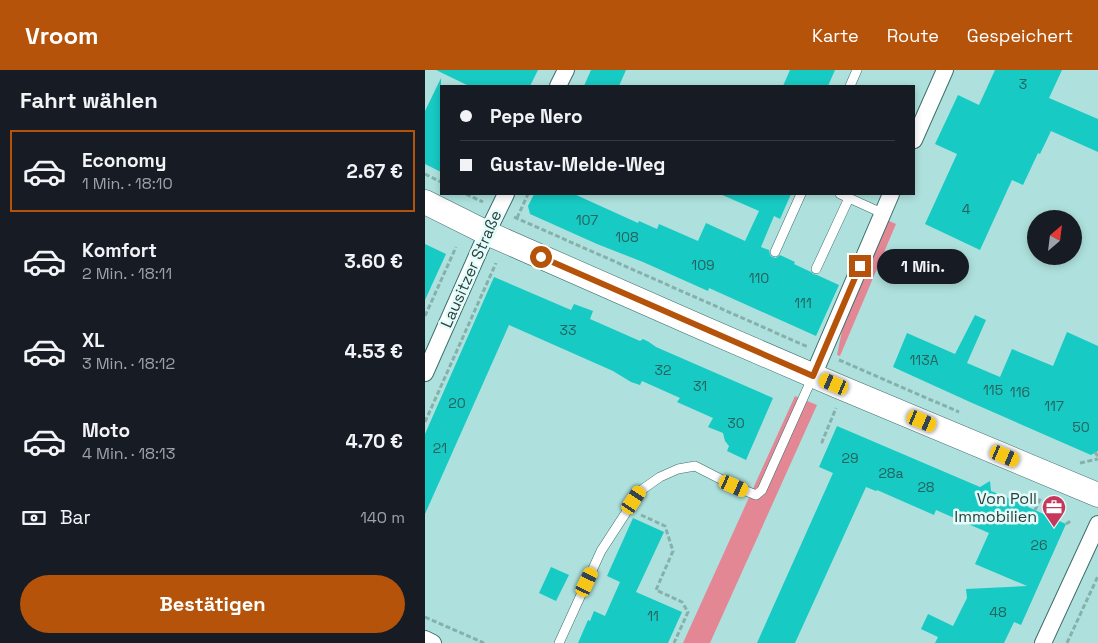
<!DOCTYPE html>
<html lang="de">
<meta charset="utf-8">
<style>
body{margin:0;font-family:"Space Grotesk",sans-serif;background:#242831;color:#f1f3f6;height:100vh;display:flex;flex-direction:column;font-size:19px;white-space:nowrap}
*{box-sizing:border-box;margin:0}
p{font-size:16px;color:#9ea1a6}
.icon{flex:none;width:28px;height:28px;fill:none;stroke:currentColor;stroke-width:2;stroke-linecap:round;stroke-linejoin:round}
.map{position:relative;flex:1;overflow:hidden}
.drawer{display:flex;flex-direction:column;background:#171b24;width:425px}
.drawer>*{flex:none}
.banner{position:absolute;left:15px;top:15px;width:475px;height:110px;border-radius:0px;box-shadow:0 2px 8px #0003;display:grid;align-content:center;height:110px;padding:0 20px;background:#171b24}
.needle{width:32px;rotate:28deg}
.controls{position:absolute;left:602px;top:140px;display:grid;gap:10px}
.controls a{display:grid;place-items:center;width:55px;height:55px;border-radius:50%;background:#171b24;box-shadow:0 2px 8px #0003;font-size:25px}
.end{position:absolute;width:22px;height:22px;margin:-11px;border:6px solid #b45309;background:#fff;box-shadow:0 0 0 2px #fff}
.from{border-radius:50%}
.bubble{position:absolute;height:35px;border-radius:18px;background:#171b24;box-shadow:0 2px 8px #0003;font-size:16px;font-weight:700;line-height:35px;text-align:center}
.car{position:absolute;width:15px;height:30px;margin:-15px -8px;border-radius:6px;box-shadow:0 0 4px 1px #0007;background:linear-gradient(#f5c518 24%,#345 0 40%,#f5c518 0 76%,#345 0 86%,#f5c518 0)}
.banner b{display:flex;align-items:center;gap:18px;height:48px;font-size:19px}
.banner b+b{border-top:1px solid #363941}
.banner i{width:12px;height:12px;background:#f1f3f6}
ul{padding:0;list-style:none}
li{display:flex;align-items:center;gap:15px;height:82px;margin:0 10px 8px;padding:0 10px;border:2px solid transparent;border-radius:0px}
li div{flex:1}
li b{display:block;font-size:19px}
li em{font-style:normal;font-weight:700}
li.on{border-color:#b45309}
li>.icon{width:45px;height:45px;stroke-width:1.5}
h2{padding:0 20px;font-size:22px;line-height:60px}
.pay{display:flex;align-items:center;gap:12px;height:55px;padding:0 20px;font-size:19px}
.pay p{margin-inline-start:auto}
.primary-button{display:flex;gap:10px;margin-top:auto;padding:10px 20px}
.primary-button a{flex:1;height:58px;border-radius:30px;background:#b45309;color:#fff;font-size:20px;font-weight:700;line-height:58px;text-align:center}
header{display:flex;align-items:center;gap:30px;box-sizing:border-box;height:70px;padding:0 25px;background:#b45309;color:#fff}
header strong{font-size:24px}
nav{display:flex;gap:28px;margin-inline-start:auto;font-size:18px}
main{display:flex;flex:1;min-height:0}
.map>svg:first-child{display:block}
</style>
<header>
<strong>Vroom</strong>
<nav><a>Karte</a><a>Route</a><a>Gespeichert</a></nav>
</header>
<main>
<section class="drawer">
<h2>Fahrt wählen</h2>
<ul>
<li class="on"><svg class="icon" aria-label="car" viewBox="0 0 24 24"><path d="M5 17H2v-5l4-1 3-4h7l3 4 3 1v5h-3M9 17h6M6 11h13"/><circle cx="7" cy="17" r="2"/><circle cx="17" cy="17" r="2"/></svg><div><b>Economy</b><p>1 Min. · 18:10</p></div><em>2.67 €</em></li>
<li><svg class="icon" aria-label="car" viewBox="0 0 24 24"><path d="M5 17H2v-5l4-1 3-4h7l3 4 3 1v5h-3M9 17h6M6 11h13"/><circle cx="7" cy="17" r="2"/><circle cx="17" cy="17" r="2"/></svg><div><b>Komfort</b><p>2 Min. · 18:11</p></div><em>3.60 €</em></li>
<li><svg class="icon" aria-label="car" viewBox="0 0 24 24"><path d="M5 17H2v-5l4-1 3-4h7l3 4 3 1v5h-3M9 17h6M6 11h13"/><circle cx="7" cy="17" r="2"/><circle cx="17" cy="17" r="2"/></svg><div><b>XL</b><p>3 Min. · 18:12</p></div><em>4.53 €</em></li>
<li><svg class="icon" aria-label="car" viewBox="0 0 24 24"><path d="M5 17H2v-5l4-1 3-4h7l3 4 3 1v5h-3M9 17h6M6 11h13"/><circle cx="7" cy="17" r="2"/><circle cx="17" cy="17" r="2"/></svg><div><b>Moto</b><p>4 Min. · 18:13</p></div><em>4.70 €</em></li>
</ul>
<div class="pay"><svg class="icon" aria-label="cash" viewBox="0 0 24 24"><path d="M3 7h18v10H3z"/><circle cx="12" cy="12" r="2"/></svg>Bar<p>140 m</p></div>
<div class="primary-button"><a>Bestätigen</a></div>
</section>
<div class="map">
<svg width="673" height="573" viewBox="0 0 673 573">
<rect width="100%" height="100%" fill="#aee1dd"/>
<path fill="#e48795" d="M462,150L471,154L415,286L412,285L420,246Z
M370,326L392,335L285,573H258Z"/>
<path fill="#17cac3" d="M11,0H113L105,16H44Z
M166,0H201L194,16H159Z
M365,0H410L403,16H358Z
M570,0H637L624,28L673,49V82L626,61L615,84L613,83L598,115L587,110L555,180L500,154L532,84L510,74L533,25L554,35Z
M16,8V102L0,94V41Z
M109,124H149L213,153L214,151L232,159L234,154L273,171L281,153L320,171L334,141L295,124H366L355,149L349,146L336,177L344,180L345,185L347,187L351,188L355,185L370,192L369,194L386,202L388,204L392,205L414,215L391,266L284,218L283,221L218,192L172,174L105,144L103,136Z
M0,174L21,184L0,230Z
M69,207L146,240L149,234L168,241L165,249L215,271L218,269L224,272L231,277L348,328L321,390L302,381L304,376L300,371L298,363L283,357L288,348L252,332L255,328L217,311L215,315L206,312L188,301L84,255L0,444V364Z
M550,245L561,250L542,293L575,307L587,279L628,296L642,262L673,276V381L666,385L545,332L468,297L482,263L530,284Z
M412,356L555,417L565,411L566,421L593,432L600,429L603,437L641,454L596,555L589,552L579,573H510L513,567L496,559L503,544L528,556L542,528L541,519L602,516L550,494L564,463L511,440L509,445L452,420L451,421L441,417L370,573H332L408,403L394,397Z
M208,448L239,462L211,522L257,542L243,573H153L163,550L165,551L169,541L180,546L195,512L182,506Z
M126,497L144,505L131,531L114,523Z"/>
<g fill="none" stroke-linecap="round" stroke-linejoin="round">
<g stroke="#3e6e6b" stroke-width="10">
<path id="service" d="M425,16L432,0
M415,124L457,143
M350,182L376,124
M391,199L424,128
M134,573L176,481L215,421L235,407L253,399L270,396L309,416L331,425L337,420L388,306"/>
</g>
<g stroke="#3e6e6b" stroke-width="18">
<path id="minor" d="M133,16L141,0
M489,70L520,0
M0,303L62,163L81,124
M388,306L466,124
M0,569L8,573
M618,573L673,454"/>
</g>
<g stroke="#3e6e6b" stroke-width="25">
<path id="secondary" d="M0,132L62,163L278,258L410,315L673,425"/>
</g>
<path stroke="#86b0ac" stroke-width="3" stroke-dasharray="5 2.5" stroke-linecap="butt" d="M0,104L16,112
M41,124L58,132
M89,147L383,277
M92,148L103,124
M0,246L31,177
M414,290L534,342
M0,352L71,193
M398,373L397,372L411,338
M670,382L673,387
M655,393L673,389
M610,440L616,427
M216,445L240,456L248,481L231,520L257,532L263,542L249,573
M641,454L647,450
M0,547L59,573
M642,573L673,506"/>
<use href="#service" stroke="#fff" stroke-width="9"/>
<use href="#minor" stroke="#fff" stroke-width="16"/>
<use href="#secondary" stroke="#fff" stroke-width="24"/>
</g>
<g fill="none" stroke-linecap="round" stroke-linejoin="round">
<path stroke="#b45309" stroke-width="6" d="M116,187L388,306L435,196"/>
</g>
<defs>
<g id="office-pin" transform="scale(1.25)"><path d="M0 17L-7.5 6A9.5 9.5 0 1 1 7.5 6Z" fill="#c6375b" stroke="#e3fcfa"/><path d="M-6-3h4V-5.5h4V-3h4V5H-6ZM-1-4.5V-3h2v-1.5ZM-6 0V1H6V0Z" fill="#fff"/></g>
</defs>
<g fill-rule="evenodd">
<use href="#office-pin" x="629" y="437"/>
</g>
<g text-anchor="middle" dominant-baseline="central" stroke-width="5" stroke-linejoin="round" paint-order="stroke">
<g font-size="14" fill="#26625f">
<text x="598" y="14">3</text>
<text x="541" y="139">4</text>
<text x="162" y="150">107</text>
<text x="202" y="167">108</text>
<text x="278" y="195">109</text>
<text x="334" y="208">110</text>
<text x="378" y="233">111</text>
<text x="143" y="260">33</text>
<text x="499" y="290">113A</text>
<text x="238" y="300">32</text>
<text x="275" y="316">31</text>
<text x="568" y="320">115</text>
<text x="595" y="322">116</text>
<text x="32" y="333">20</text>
<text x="629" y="336">117</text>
<text x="311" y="353">30</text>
<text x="656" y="357">50</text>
<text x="15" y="378">21</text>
<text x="425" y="388">29</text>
<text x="466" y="403">28a</text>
<text x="501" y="417">28</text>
<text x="614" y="475">26</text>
<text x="573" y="542">48</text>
<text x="228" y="546">11</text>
</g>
<g font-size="16" fill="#2b403e" stroke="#e3fcfa">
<text transform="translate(46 199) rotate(-66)">Lausitzer Straße</text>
</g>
<g font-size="16" fill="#2b403e" stroke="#e3fcfa" text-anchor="end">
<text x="612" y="428">Von Poll<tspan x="612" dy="18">Immobilien</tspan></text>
</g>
</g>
</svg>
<div class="controls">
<a><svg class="needle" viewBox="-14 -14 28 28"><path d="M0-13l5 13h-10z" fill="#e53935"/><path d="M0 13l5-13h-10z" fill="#9ea1a6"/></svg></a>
</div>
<i class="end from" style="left:116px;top:187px"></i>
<i class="end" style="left:435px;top:196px"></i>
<div class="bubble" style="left:452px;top:179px;width:92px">1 Min.</div>
<i class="car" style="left:409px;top:314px;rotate:293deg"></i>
<i class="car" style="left:497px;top:351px;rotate:113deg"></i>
<i class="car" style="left:580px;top:386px;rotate:113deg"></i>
<i class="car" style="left:309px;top:416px;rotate:114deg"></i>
<i class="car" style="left:209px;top:430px;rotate:34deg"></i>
<i class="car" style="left:162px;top:512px;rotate:25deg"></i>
<div class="banner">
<b><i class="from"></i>Pepe Nero</b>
<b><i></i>Gustav-Melde-Weg</b>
</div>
</div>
</main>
